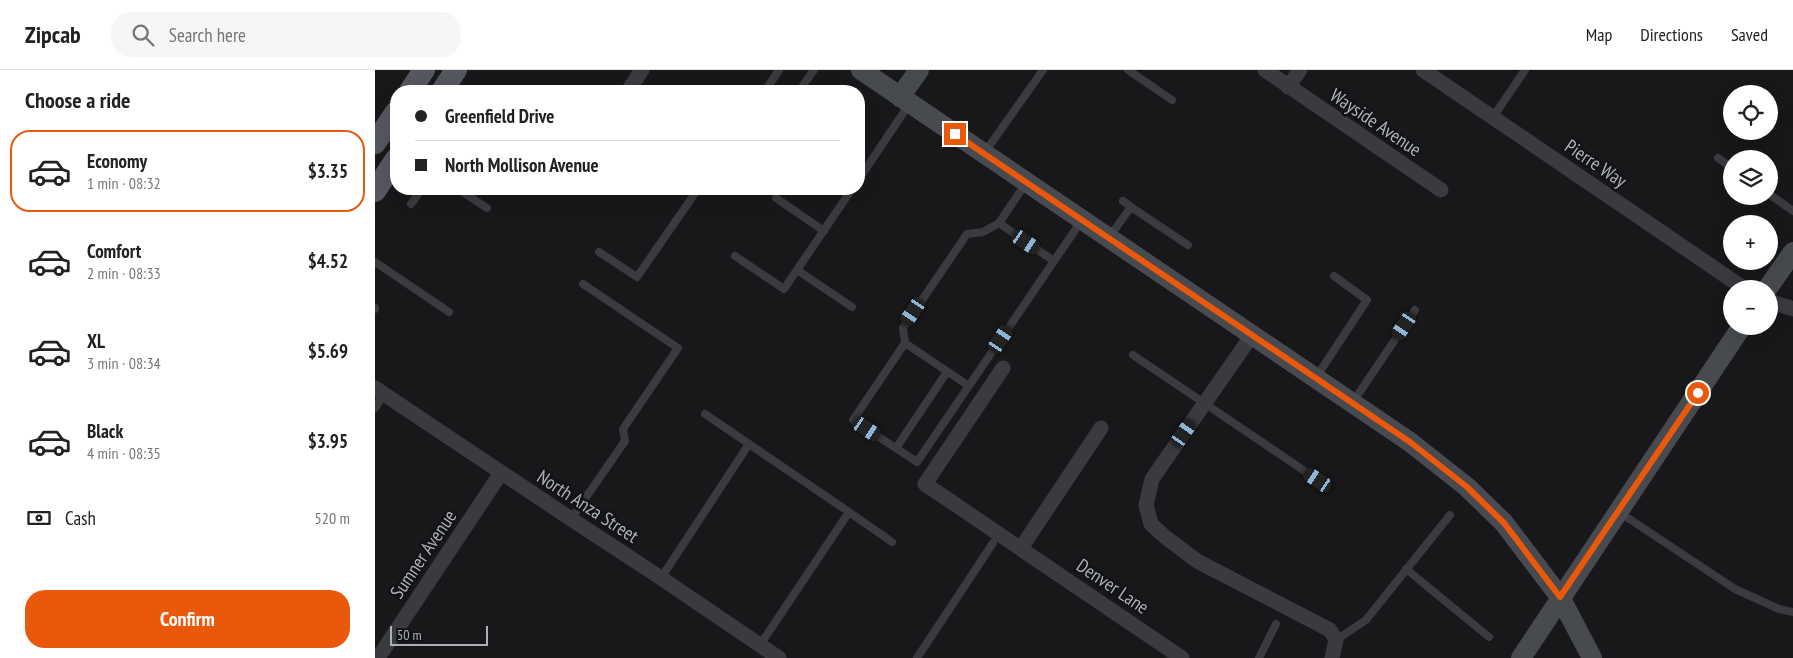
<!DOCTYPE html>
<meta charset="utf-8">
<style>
body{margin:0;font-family:"PT Sans Narrow",sans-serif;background:#f6f6f6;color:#222;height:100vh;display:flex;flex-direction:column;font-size:19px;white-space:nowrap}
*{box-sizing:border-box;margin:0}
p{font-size:16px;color:#767676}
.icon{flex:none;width:28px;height:28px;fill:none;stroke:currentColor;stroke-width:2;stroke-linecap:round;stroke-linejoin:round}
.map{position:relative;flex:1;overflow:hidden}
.side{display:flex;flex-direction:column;background:#fff;width:375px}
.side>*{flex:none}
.guide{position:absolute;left:15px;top:15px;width:475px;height:110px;border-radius:20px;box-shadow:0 5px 20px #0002;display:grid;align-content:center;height:110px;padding:0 25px;background:#fff}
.buttons{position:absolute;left:1348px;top:15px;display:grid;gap:10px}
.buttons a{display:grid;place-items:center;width:55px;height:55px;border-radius:50%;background:#fff;box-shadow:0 5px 20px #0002;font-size:25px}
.scale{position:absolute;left:15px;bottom:12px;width:98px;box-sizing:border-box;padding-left:5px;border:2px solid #aab1ba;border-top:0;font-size:14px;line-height:18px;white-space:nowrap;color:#aab1ba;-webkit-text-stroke:4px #131315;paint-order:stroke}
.end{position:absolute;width:22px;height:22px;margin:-11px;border:6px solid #ea580c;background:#fff;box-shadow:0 0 0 2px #fff}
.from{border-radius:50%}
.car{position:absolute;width:15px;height:30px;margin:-15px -8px;border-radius:6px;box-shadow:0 0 4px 1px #0007;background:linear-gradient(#222 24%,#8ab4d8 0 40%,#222 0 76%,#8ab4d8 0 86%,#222 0)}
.guide b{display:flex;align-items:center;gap:18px;height:48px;font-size:19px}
.guide b+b{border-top:1px solid #e0e0e0}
.guide i{width:12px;height:12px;background:#222}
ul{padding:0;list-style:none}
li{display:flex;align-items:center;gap:15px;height:82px;margin:0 10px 8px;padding:0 15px;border:2px solid transparent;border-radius:20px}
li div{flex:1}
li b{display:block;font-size:19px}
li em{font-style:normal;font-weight:700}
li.current{border-color:#ea580c}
li>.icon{width:45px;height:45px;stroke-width:1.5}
h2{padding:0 25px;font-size:22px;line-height:60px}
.pay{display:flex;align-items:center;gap:12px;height:55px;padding:0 25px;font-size:19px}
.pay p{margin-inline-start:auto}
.cta{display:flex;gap:10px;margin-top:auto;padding:10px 25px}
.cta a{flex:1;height:58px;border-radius:20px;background:#ea580c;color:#fff;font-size:20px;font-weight:700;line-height:58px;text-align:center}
header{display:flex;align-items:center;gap:30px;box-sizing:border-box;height:70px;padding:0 25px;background:#fff;border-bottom:1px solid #e0e0e0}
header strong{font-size:24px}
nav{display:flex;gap:28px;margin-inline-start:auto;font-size:18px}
.search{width:350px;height:45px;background:#f6f6f6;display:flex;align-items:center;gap:12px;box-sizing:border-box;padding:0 18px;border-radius:20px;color:#767676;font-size:19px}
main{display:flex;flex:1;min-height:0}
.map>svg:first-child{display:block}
</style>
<header>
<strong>Zipcab</strong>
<div class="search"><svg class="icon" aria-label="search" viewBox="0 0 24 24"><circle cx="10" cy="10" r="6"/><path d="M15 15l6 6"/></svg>Search here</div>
<nav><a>Map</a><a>Directions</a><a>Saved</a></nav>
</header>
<main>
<section class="side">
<h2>Choose a ride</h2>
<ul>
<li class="current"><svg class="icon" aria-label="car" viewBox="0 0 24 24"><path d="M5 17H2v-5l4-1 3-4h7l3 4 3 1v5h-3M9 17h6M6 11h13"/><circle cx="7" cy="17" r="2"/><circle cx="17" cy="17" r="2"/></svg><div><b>Economy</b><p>1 min · 08:32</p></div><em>$3.35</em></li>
<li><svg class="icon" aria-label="car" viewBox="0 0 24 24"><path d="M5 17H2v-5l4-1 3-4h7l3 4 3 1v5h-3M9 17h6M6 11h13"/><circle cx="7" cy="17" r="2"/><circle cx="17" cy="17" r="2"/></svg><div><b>Comfort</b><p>2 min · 08:33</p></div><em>$4.52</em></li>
<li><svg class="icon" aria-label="car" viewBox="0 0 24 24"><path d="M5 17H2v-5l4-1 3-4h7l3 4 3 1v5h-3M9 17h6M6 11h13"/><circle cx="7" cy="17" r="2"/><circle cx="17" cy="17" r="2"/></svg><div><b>XL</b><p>3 min · 08:34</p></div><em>$5.69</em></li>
<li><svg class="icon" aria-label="car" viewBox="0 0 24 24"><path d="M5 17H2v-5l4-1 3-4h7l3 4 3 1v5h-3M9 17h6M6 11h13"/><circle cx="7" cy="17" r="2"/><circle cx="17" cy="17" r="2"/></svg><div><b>Black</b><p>4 min · 08:35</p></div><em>$3.95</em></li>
</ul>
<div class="pay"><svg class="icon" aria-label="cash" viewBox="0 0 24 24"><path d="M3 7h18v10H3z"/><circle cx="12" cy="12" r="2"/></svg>Cash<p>520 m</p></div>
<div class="cta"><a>Confirm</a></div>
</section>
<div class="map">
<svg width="1418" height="588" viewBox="0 0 1418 588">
<rect width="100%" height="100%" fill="#18181a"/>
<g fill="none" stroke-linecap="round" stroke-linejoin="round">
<path stroke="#393b3f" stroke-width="8" d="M753,0L797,30
M390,21L404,0
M424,21L439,0
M1118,47L1150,0
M610,82L668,0
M1343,88L1356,97
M484,109L535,33
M651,113L624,153L608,162L592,164L528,258L530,273L478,350L542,392L707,150
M83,119L112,138
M1394,124L1418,141
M401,128L449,161
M36,134L47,119
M756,137L813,175
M624,153L679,191
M735,166L756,137L748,131
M224,182L262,207L323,119
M360,186L409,219L477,119
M0,192L74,242
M422,200L477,237
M0,238V239
M530,273L594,316
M758,285L943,410
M942,306L992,230L959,206
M978,332L1040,240
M0,338L9,324
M330,344L474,442
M521,378L572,302
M1244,442L1360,519L1404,539L1418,542
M196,449L250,371L248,359L303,278L208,214
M1031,499L1114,567
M286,508L374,374
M961,570L991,550L1075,445
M385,575L474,442L517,472
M542,588L618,473
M884,588L901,554"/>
<path stroke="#393b3f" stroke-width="15" d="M890,0L1066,120
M1048,0L1370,219
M913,17L925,0
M253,21L267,0
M1394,231L1418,239
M877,265L777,409L771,435L776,454L789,466L822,491L955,560L961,570L957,588
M628,298L550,414L807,588
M0,318L196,449L286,508L404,588
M646,478L726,358
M3,588L126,403"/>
<path stroke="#474a4f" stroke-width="20" d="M486,0L1035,372L1092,417L1129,453L1185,527L1217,588
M525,27L544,0
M1392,219L1418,182
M1146,588L1367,256"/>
<path stroke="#55585e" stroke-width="22" d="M35,21L49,0
M67,21L81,0
M0,73L21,42
M0,121L21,89"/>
</g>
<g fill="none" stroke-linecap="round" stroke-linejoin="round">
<path stroke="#ea580c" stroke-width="6" d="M580,64L1035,372L1092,417L1129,453L1185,527L1323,323"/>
</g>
<g text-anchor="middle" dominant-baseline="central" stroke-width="5" stroke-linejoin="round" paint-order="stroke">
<g font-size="19" fill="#aab1ba" stroke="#131315">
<text transform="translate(1001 52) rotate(34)">Wayside Avenue</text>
<text transform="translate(1221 93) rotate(34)">Pierre Way</text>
<text transform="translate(213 436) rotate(33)">North Anza Street</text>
<text transform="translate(48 484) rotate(-56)">Sumner Avenue</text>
<text transform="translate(738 516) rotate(34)">Denver Lane</text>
</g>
</g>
</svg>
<div class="buttons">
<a><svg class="icon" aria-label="locate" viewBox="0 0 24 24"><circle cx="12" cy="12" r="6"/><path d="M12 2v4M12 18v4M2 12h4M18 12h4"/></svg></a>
<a><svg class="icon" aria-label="layers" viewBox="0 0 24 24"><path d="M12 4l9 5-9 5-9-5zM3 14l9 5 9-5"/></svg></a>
<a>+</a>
<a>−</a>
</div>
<div class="scale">50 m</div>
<i class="end from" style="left:1323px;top:323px"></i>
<i class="end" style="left:580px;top:64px"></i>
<i class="car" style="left:651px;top:172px;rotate:124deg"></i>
<i class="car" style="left:538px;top:242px;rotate:214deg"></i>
<i class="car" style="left:1029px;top:256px;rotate:214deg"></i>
<i class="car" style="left:626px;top:269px;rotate:34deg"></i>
<i class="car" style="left:492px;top:359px;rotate:124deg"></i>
<i class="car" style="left:809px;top:363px;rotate:35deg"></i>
<i class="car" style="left:943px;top:410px;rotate:304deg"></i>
<div class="guide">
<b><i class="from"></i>Greenfield Drive</b>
<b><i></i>North Mollison Avenue</b>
</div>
</div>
</main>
